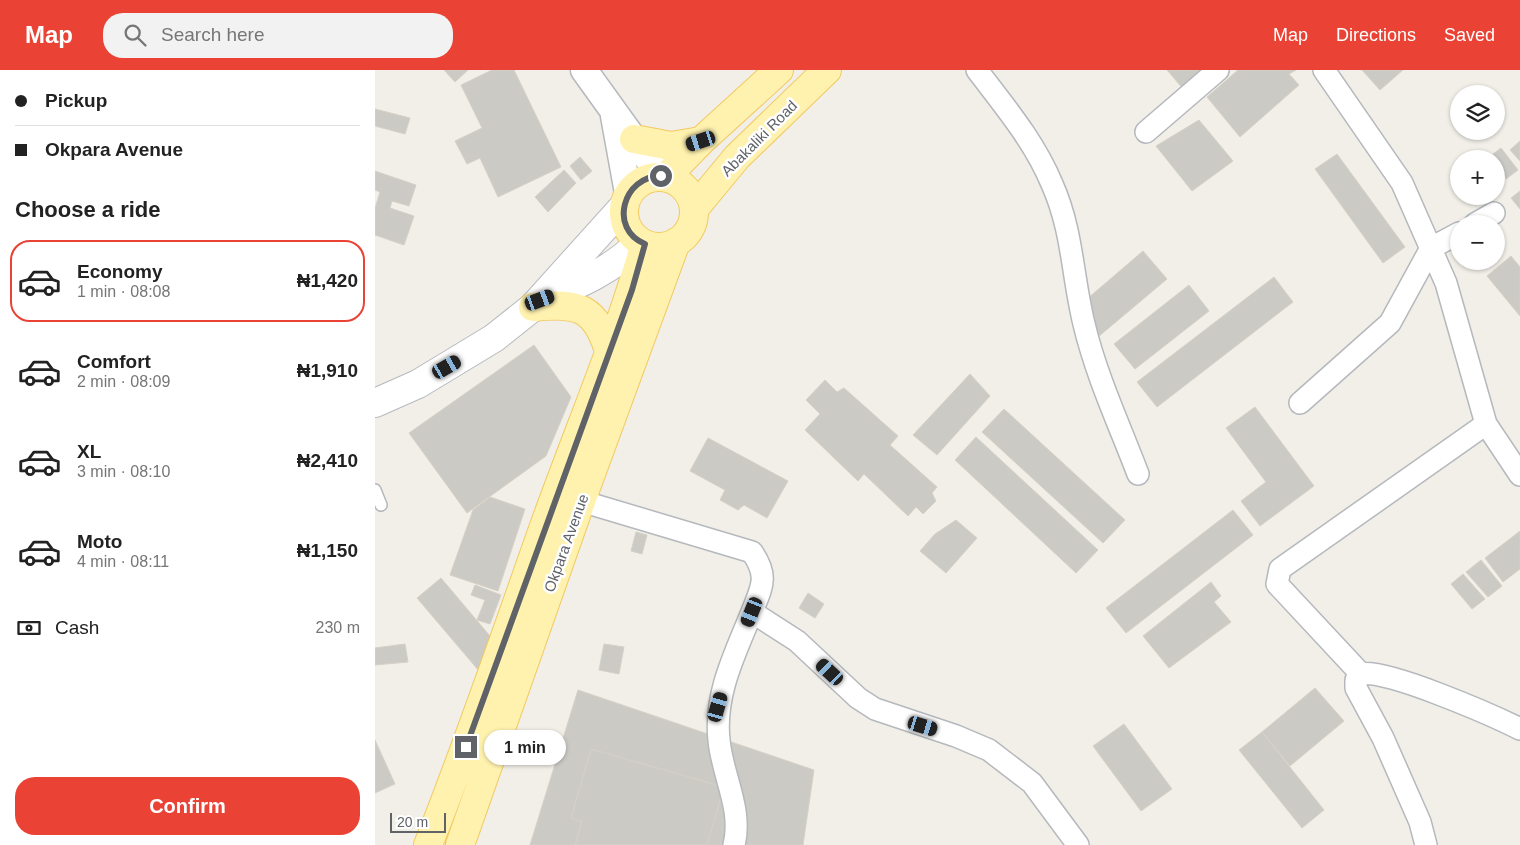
<!DOCTYPE html>
<meta charset="utf-8">
<style>
body{margin:0;font-family:Arial,sans-serif;background:#f2f2f2;color:#222;height:100vh;display:flex;flex-direction:column;font-size:19px;white-space:nowrap}
*{box-sizing:border-box;margin:0}
p{font-size:16px;color:#767676}
.icon{flex:none;width:28px;height:28px;fill:none;stroke:currentColor;stroke-width:2;stroke-linecap:round;stroke-linejoin:round}
.map{position:relative;flex:1;overflow:hidden}
.panel{display:flex;flex-direction:column;background:#fff;width:375px}
.panel>*{flex:none}
.banner{display:grid;align-content:center;height:110px;padding:0 15px;background:#fff}
.fabs{position:absolute;left:1075px;top:15px;display:grid;gap:10px}
.fabs a{display:grid;place-items:center;width:55px;height:55px;border-radius:50%;background:#fff;box-shadow:0 1px 4px #0004;font-size:25px}
.scale{position:absolute;left:15px;bottom:12px;width:56px;box-sizing:border-box;padding-left:5px;border:2px solid #5f6368;border-top:0;font-size:14px;line-height:18px;white-space:nowrap;color:#5f6368;-webkit-text-stroke:4px #fff;paint-order:stroke}
.end{position:absolute;width:22px;height:22px;margin:-11px;border:6px solid #5f6368;background:#fff;box-shadow:0 0 0 2px #fff}
.from{border-radius:50%}
.bubble{position:absolute;height:35px;border-radius:18px;background:#fff;box-shadow:0 1px 4px #0004;font-size:16px;font-weight:800;line-height:35px;text-align:center}
.car{position:absolute;width:15px;height:30px;margin:-15px -8px;border-radius:6px;box-shadow:0 0 4px 1px #0007;background:linear-gradient(#222 24%,#8ab4d8 0 40%,#222 0 76%,#8ab4d8 0 86%,#222 0)}
.banner b{display:flex;align-items:center;gap:18px;height:48px;font-size:19px}
.banner b+b{border-top:1px solid #e0e0e0}
.banner i{width:12px;height:12px;background:#222}
ul{padding:0;list-style:none}
li{display:flex;align-items:center;gap:15px;height:82px;margin:0 10px 8px;padding:0 5px;border:2px solid transparent;border-radius:20px}
li div{flex:1}
li b{display:block;font-size:19px}
li em{font-style:normal;font-weight:800}
li.active{border-color:#ea4335}
li>.icon{width:45px;height:45px;stroke-width:1.5}
h2{padding:0 15px;font-size:22px;line-height:60px}
.pay{display:flex;align-items:center;gap:12px;height:55px;padding:0 15px;font-size:19px}
.pay p{margin-inline-start:auto}
.cta{display:flex;gap:10px;margin-top:auto;padding:10px 15px}
.cta a{flex:1;height:58px;border-radius:20px;background:#ea4335;color:#fff;font-size:20px;font-weight:800;line-height:58px;text-align:center}
header{display:flex;align-items:center;gap:30px;box-sizing:border-box;height:70px;padding:0 25px;background:#ea4335;color:#fff}
header strong{font-size:24px}
nav{display:flex;gap:28px;margin-inline-start:auto;font-size:18px}
.search{width:350px;height:45px;background:#f2f2f2;display:flex;align-items:center;gap:12px;box-sizing:border-box;padding:0 18px;border-radius:20px;color:#767676;font-size:19px}
main{display:flex;flex:1;min-height:0}
.map>svg:first-child{display:block}
</style>
<header>
<strong>Map</strong>
<div class="search"><svg class="icon" aria-label="search" viewBox="0 0 24 24"><circle cx="10" cy="10" r="6"/><path d="M15 15l6 6"/></svg>Search here</div>
<nav><a>Map</a><a>Directions</a><a>Saved</a></nav>
</header>
<main>
<section class="panel">
<div class="banner">
<b><i class="from"></i>Pickup</b>
<b><i></i>Okpara Avenue</b>
</div>
<h2>Choose a ride</h2>
<ul>
<li class="active"><svg class="icon" aria-label="car" viewBox="0 0 24 24"><path d="M5 17H2v-5l4-1 3-4h7l3 4 3 1v5h-3M9 17h6M6 11h13"/><circle cx="7" cy="17" r="2"/><circle cx="17" cy="17" r="2"/></svg><div><b>Economy</b><p>1 min · 08:08</p></div><em>₦1,420</em></li>
<li><svg class="icon" aria-label="car" viewBox="0 0 24 24"><path d="M5 17H2v-5l4-1 3-4h7l3 4 3 1v5h-3M9 17h6M6 11h13"/><circle cx="7" cy="17" r="2"/><circle cx="17" cy="17" r="2"/></svg><div><b>Comfort</b><p>2 min · 08:09</p></div><em>₦1,910</em></li>
<li><svg class="icon" aria-label="car" viewBox="0 0 24 24"><path d="M5 17H2v-5l4-1 3-4h7l3 4 3 1v5h-3M9 17h6M6 11h13"/><circle cx="7" cy="17" r="2"/><circle cx="17" cy="17" r="2"/></svg><div><b>XL</b><p>3 min · 08:10</p></div><em>₦2,410</em></li>
<li><svg class="icon" aria-label="car" viewBox="0 0 24 24"><path d="M5 17H2v-5l4-1 3-4h7l3 4 3 1v5h-3M9 17h6M6 11h13"/><circle cx="7" cy="17" r="2"/><circle cx="17" cy="17" r="2"/></svg><div><b>Moto</b><p>4 min · 08:11</p></div><em>₦1,150</em></li>
</ul>
<div class="pay"><svg class="icon" aria-label="cash" viewBox="0 0 24 24"><path d="M3 7h18v10H3z"/><circle cx="12" cy="12" r="2"/></svg>Cash<p>230 m</p></div>
<div class="cta"><a>Confirm</a></div>
</section>
<div class="map">
<svg width="1145" height="775" viewBox="0 0 1145 775">
<rect width="100%" height="100%" fill="#f1efe8"/>
<path fill="#cccac5" stroke="#d6d1c6" d="M69,0H93L80,12Z
M117,0H139L186,97L123,127L105,88L92,94L80,71L107,58L86,15Z
M792,0H836L810,21Z
M863,0H921L914,4L924,15L865,67L832,27Z
M987,0H1028L1005,20Z
M0,39L35,48L30,64L0,56Z
M824,50L858,91L817,121L781,76Z
M1145,71V91L1135,80Z
M1126,78L1143,100L1131,109L1121,96V89L1114,87Z
M962,84L1030,177L1008,193L940,99Z
M205,87L217,101L206,110L195,96Z
M189,100L201,113L173,142L160,127Z
M0,101L41,115L34,136L17,131L15,138L39,146L29,175L0,165V138L5,122L0,120Z
M1145,121V139L1136,128Z
M768,181L792,209L723,267L712,229Z
M1136,186L1145,197V246L1112,206Z
M899,207L918,232L782,337L762,312Z
M814,215L834,241L760,299L739,274Z
M159,275L196,327L171,386L92,443L34,363Z
M595,304L615,326L562,385L538,365Z
M450,310L462,322L469,318L523,366L515,375L562,417L557,423L561,431L548,444L541,437L533,446L489,404L483,411L430,360L445,344L431,330Z
M880,337L939,416L885,456L866,431L891,412L851,358Z
M629,339L750,450L728,473L607,362Z
M601,367L723,480L701,503L580,390Z
M333,368L413,411L392,448L369,435L363,440L345,430L350,420L315,401Z
M115,427L150,439L123,521L75,505L98,440Z
M858,440L878,465L751,563L731,538Z
M581,450L602,468L571,503L545,481L560,464Z
M1145,461V499L1128,512L1110,488Z
M261,462L272,465L267,484L256,481Z
M1106,490L1127,516L1113,527L1091,502Z
M1088,504L1110,529L1097,539L1076,514Z
M66,508L120,572L110,608L42,528Z
M836,512L846,526L839,532L856,552L794,598L768,566Z
M100,515L126,525L115,554L102,550L110,530L96,525Z
M433,523L449,534L440,548L424,538Z
M30,574L33,592L0,595V578Z
M229,574L249,577L244,604L224,600Z
M940,618L969,651L915,696L887,662Z
M203,620L439,700L428,775H155Z
M749,654L797,719L766,741L718,676Z
M887,662L949,740L927,758L864,680Z
M0,670L20,714L0,723Z
M216,679L349,717L332,775H200L207,752L196,748Z"/>
<g fill="none" stroke-linecap="round" stroke-linejoin="round">
<g stroke="#b5b8bc" stroke-width="14">
<path id="service" d="M0,420L6,435"/>
</g>
<g stroke="#b5b8bc" stroke-width="24">
<path id="minor" d="M602,0C630,37 659,71 677,114C698,161 697,205 709,254C721,305 744,354 763,404
M949,0L1027,113L1071,213L1111,354L1145,405
M771,62L843,0
M1100,154L1119,143
M925,333L1015,253L1056,178L1084,163
M1111,354L905,499L902,514L986,604C1010,598 1119,646 1145,659
M206,431L377,482C394,507 387,516 377,542L422,571L483,628L500,639L581,666L614,680L657,713L703,775
M986,604L981,610V618L1008,668L1045,752L1051,775
M359,775C368,739 347,705 344,670C339,624 360,584 377,542"/>
</g>
<g stroke="#b5b8bc" stroke-width="29">
<path id="tertiary" d="M209,0L286,107
M239,46L253,123"/>
</g>
<g stroke="#b6babf" stroke-width="30">
<path id="secondary" d="M166,229C204,215 237,200 265,172
M0,333L43,314L86,288L119,268L158,237L248,137"/>
</g>
<g stroke="#f2c960" stroke-width="30">
<path id="primary" d="M259,69L296,76L326,71
M249 142a35 35 0 1 1 70 0a35 35 0 1 1-70 0Z
M291,107L326,71L404,0
M319,139L362,87L452,0
M158,237C204,232 221,237 235,284
M53,775C94,672 130,567 167,462C201,366 242,272 270,174
M85,775L206,431L301,172"/>
</g>
<use href="#service" stroke="#fff" stroke-width="11"/>
<use href="#minor" stroke="#fff" stroke-width="21"/>
<use href="#tertiary" stroke="#fff" stroke-width="26"/>
<use href="#secondary" stroke="#fff" stroke-width="28"/>
<use href="#primary" stroke="#fff2af" stroke-width="28"/>
</g>
<g fill="none" stroke-linecap="round" stroke-linejoin="round">
<path stroke="#5f6368" stroke-width="6" d="M91,677L257,220L270,174C233,159 248,106 286,106"/>
</g>
<g text-anchor="middle" dominant-baseline="central" stroke-width="5" stroke-linejoin="round" paint-order="stroke">
<g font-size="15" fill="#5f6368" stroke="#fff">
<text transform="translate(384 68) rotate(-45)">Abakaliki Road</text>
<text transform="translate(191 473) rotate(-70)">Okpara Avenue</text>
</g>
</g>
</svg>
<div class="fabs">
<a><svg class="icon" aria-label="layers" viewBox="0 0 24 24"><path d="M12 4l9 5-9 5-9-5zM3 14l9 5 9-5"/></svg></a>
<a>+</a>
<a>−</a>
</div>
<div class="scale">20 m</div>
<i class="end from" style="left:286px;top:106px"></i>
<i class="end" style="left:91px;top:677px"></i>
<div class="bubble" style="left:109px;top:660px;width:82px">1 min</div>
<i class="car" style="left:326px;top:71px;rotate:252deg"></i>
<i class="car" style="left:165px;top:230px;rotate:70deg"></i>
<i class="car" style="left:72px;top:297px;rotate:60deg"></i>
<i class="car" style="left:377px;top:542px;rotate:202deg"></i>
<i class="car" style="left:455px;top:602px;rotate:313deg"></i>
<i class="car" style="left:343px;top:637px;rotate:16deg"></i>
<i class="car" style="left:548px;top:656px;rotate:107deg"></i>
</div>
</main>
